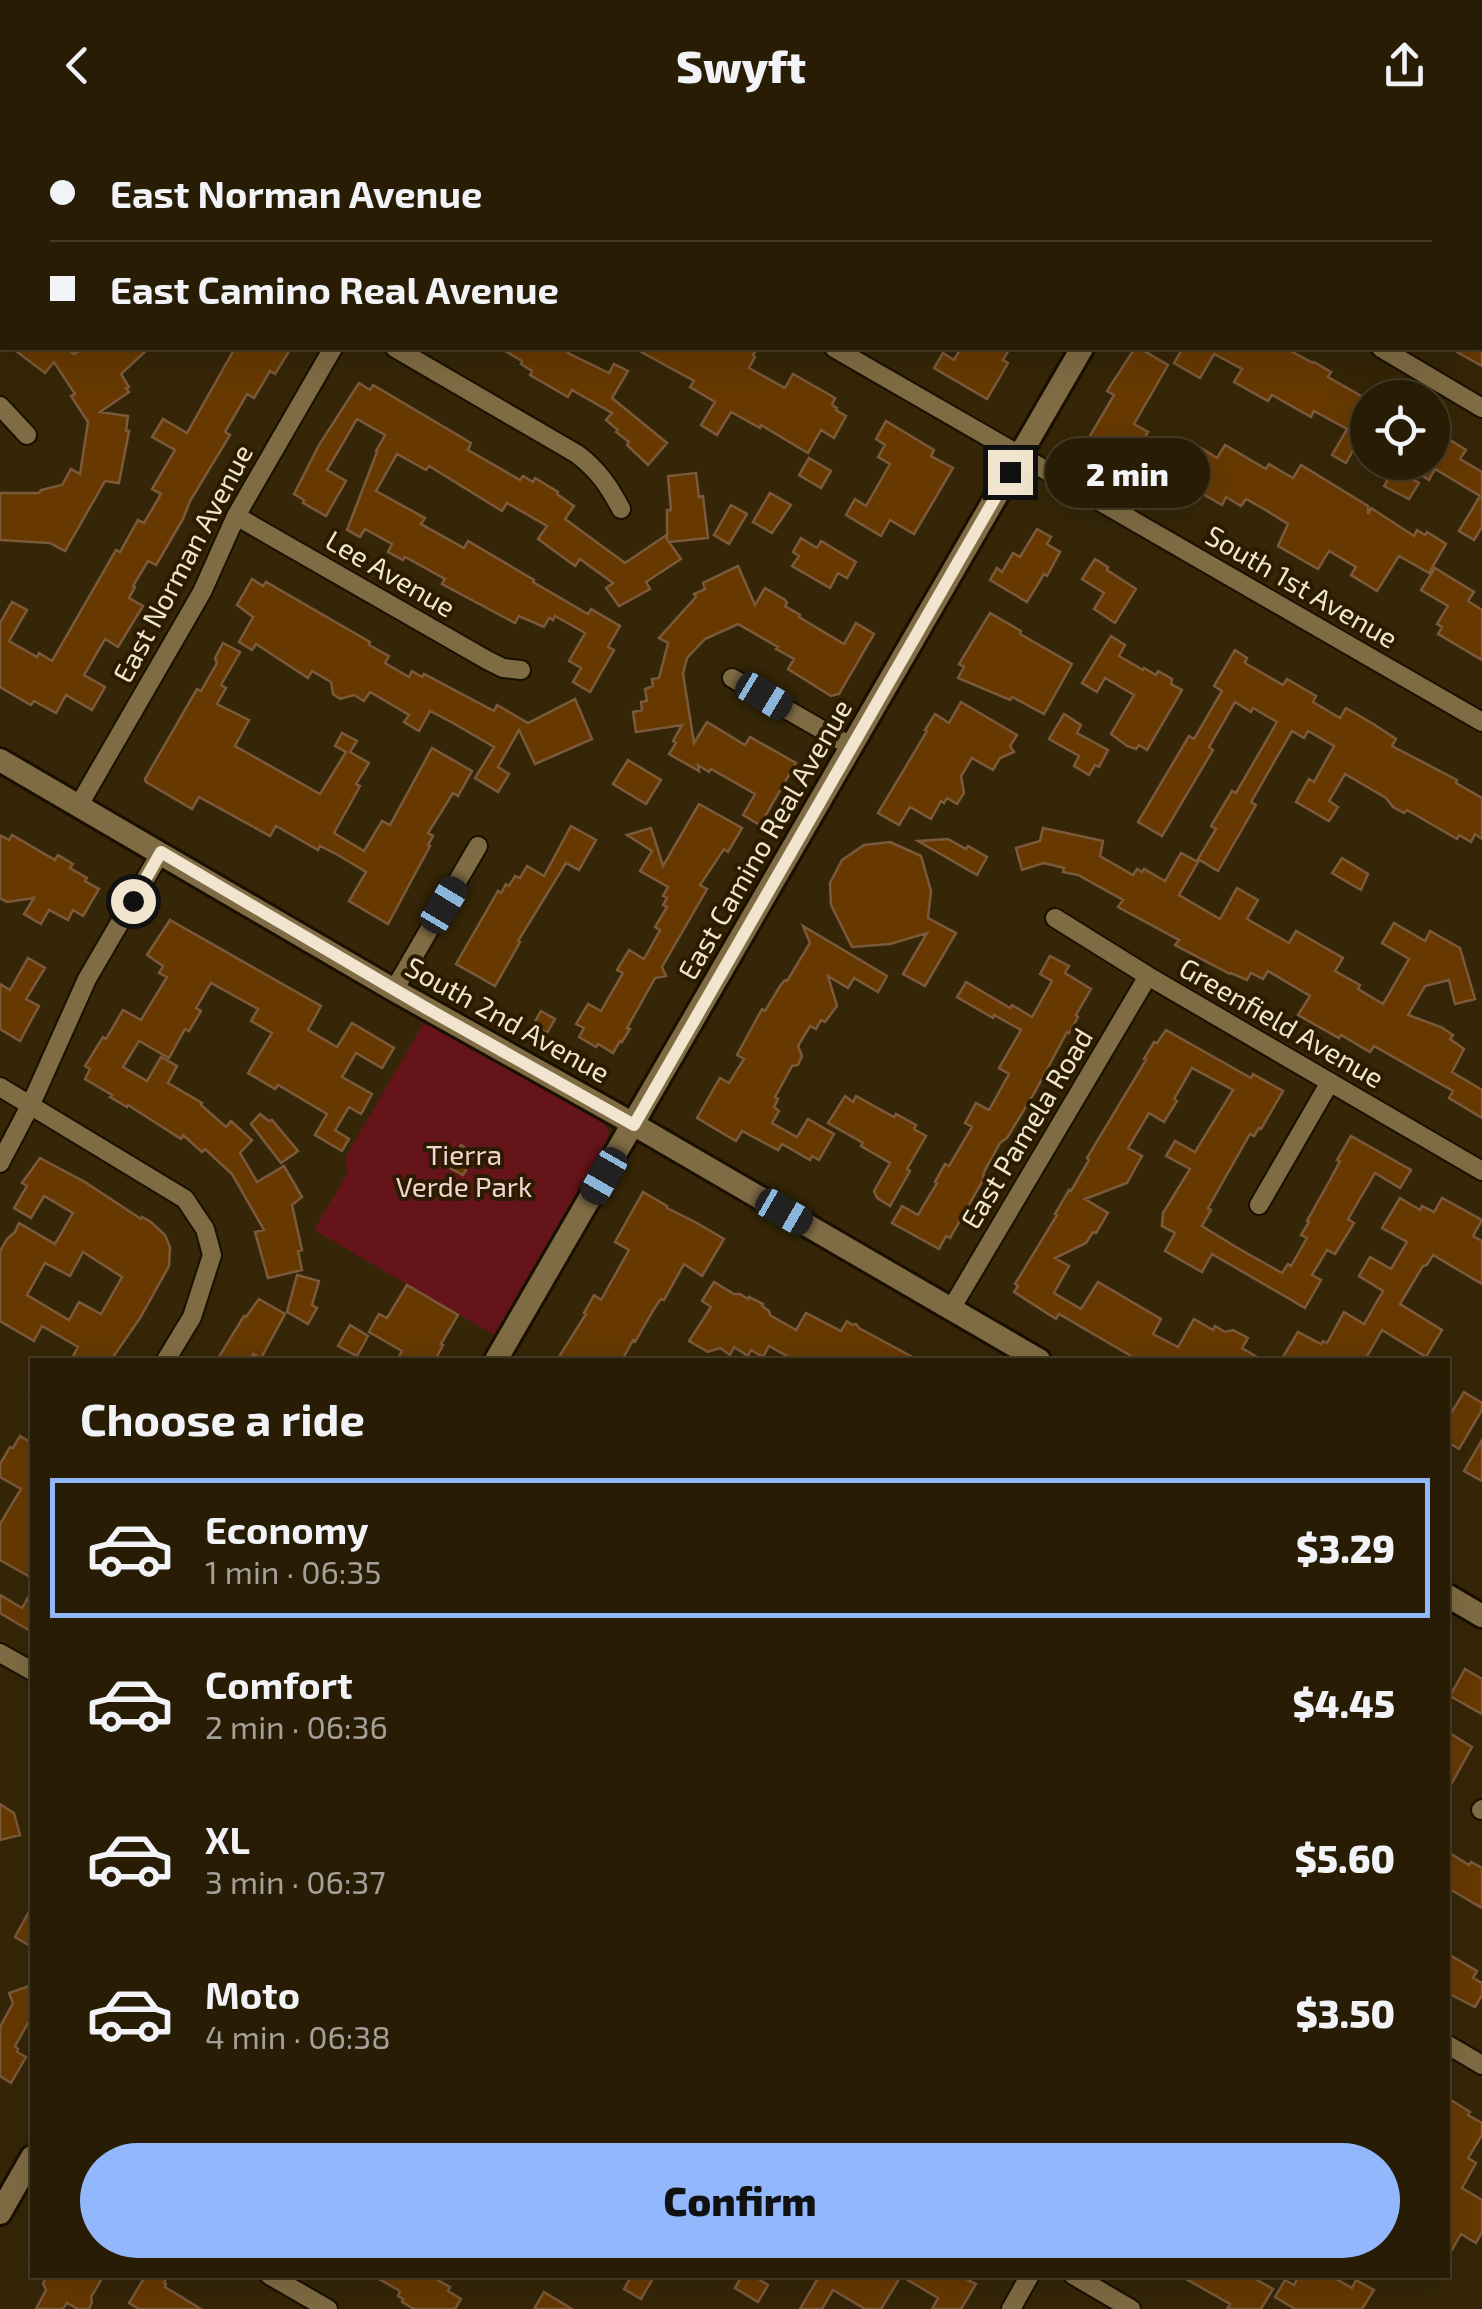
<!DOCTYPE html>
<meta charset="utf-8">
<style>
body{margin:0;font-family:"Exo 2",sans-serif;background:#342913;color:#f1f3f6;height:100vh;display:flex;flex-direction:column;font-size:38px;white-space:nowrap}
*{box-sizing:border-box;margin:0}
p{font-size:32px;color:#a5a19a}
.icon{flex:none;width:55px;height:55px;fill:none;stroke:currentColor;stroke-width:2;stroke-linecap:round;stroke-linejoin:round}
.map{position:relative;flex:1;overflow:hidden}
.drawer{position:absolute;left:30px;top:1228px;width:1420px;height:920px;display:flex;flex-direction:column;background:#281c05;border-radius:0px;box-shadow:0 10px 40px #0002,0 0 0 2px #443a27}
.drawer>*{flex:none}
.guide{position:absolute;left:0px;top:0px;width:1482px;height:220px;box-shadow:0 10px 40px #0002,0 0 0 2px #443a27;display:grid;align-content:center;height:220px;padding:0 50px;background:#281c05}
.buttons{position:absolute;left:1350px;top:250px;display:grid;gap:20px}
.buttons a{display:grid;place-items:center;width:100px;height:100px;border-radius:50%;background:#281c05;box-shadow:0 10px 40px #0002,0 0 0 2px #443a27;font-size:50px}
.end{position:absolute;width:45px;height:45px;margin:-22px;border:12px solid #f1e5d0;background:#111;box-shadow:0 0 0 5px #111}
.from{border-radius:50%}
.bubble{position:absolute;height:70px;border-radius:35px;background:#281c05;box-shadow:0 10px 40px #0002,0 0 0 2px #443a27;font-size:32px;font-weight:800;line-height:70px;text-align:center}
.car{position:absolute;width:30px;height:60px;margin:-30px -15px;border-radius:12px;box-shadow:0 0 8px 2px #0007;background:linear-gradient(#222 24%,#8ab4d8 0 40%,#222 0 76%,#8ab4d8 0 86%,#222 0)}
.guide b{display:flex;align-items:center;gap:35px;height:95px;font-size:38px}
.guide b+b{border-top:2px solid #443a27}
.guide i{width:25px;height:25px;background:#f1f3f6}
ul{padding:0;list-style:none}
li{display:flex;align-items:center;gap:30px;height:140px;margin:0 20px 15px;padding:0 30px;border:5px solid transparent;border-radius:0px}
li div{flex:1}
li b{display:block;font-size:38px}
li em{font-style:normal;font-weight:800}
li.current{border-color:#93b7fd}
li>.icon{width:90px;height:90px;stroke-width:1.5}
h2{padding:0 50px;font-size:45px;line-height:120px}
.action{display:flex;gap:20px;margin-top:auto;padding:20px 50px}
.action a{flex:1;height:115px;border-radius:60px;background:#93b7fd;color:#111;font-size:40px;font-weight:800;line-height:115px;text-align:center}
header{display:flex;justify-content:space-between;align-items:center;height:130px;padding:0 50px;background:#281c05;font-size:45px;font-weight:800}
.map>svg:first-child{display:block}
</style>
<header><svg class="icon" aria-label="back" viewBox="0 0 24 24"><path d="M15 5l-7 7 7 7"/></svg>Swyft<svg class="icon" aria-label="share" viewBox="0 0 24 24"><path d="M12 15V3M7 8l5-5 5 5M5 13v7h14v-7"/></svg></header>
<div class="map">
<svg width="1482" height="2179" viewBox="0 0 1482 2179">
<rect width="100%" height="100%" fill="#352607"/>
<path fill="#65151a" d="M425,891L603,993L609,1001L608,1008L494,1205L314,1100L348,1042L345,1028Z"/>
<path fill="#673900" stroke="#7b593b" stroke-width="2.5" fill-rule="evenodd" d="M12,218H66L74,224L84,218H149L121,244L129,257L126,258L129,262L100,282L128,286L126,301H129L119,353L105,351L65,421L50,413L0,410V363H39L41,360L62,355L71,339L80,344L88,292L71,266L75,264L54,232L45,243Z
M235,218H291L275,244L270,241L254,268L247,264L225,302L230,305L190,371L183,389L156,435L148,431L133,456L135,457L129,468L143,476L118,517L105,509L84,545L105,557L92,580L66,565L56,583L34,571L31,575L0,557V493L12,472L27,480L9,511L37,527L39,523L52,531L116,420L120,422L138,390L144,393L161,364L152,359L175,320L152,307L163,289L187,303Z
M500,218H572L568,223L609,243L614,234L628,241L612,268L667,313L648,335L627,315L629,312L616,302L618,300L606,290L612,283L572,260L568,267L530,245L532,241L521,234L522,231Z
M634,218H747L755,222L753,225L755,227L749,238L785,258L793,244L835,268L832,275L837,278L836,280L846,286L834,308L821,300L808,323L761,295L760,298L731,282L717,305L701,295L715,272L690,257L694,251Z
M961,218H1010L1003,230L1008,233L987,269L934,238L943,223L954,230Z
M1135,218H1139L1168,235L1134,294L1148,302L1144,309L1190,336L1201,318L1217,328L1225,315L1266,339L1269,334L1293,348L1301,335L1368,376V384L1371,378L1414,406L1417,400L1425,405L1427,402L1446,414L1429,443L1399,426L1377,461L1351,445L1356,437L1329,421L1318,439L1278,416L1288,394L1264,379L1246,369L1241,376L1226,367L1222,375L1194,359L1192,362L1188,359L1186,361L1090,306L1114,265L1107,261Z
M1183,218H1285L1313,233L1314,232L1331,242L1328,247L1368,270V312L1360,308L1346,333L1332,325L1347,299L1314,281L1311,287L1272,265L1268,271L1234,252L1242,239L1214,224L1200,248L1174,233Z
M1450,218H1482V236Z
M359,253L370,260L373,255L471,313L468,320L520,350L523,346L533,352L535,348L558,362L557,364L574,376L565,389L625,433L665,406L667,409V380H671L668,346L696,343L699,367L703,366L708,408L669,412L681,429L646,452L650,459L619,476L606,458L613,453L580,429L575,436L538,409L547,396L507,373L502,381L429,336L426,340L397,324L376,361L425,388L421,394L464,418L468,411L534,450L533,452L588,484L591,479L620,496L608,517L614,520L590,562L573,552L581,538L569,531L585,503L555,486L553,490L549,488L544,497L519,486L515,493L442,454L445,449L405,427L403,430L388,422L392,414L365,399L360,407L347,400L377,322L376,321L385,305L357,289L327,340L346,351L326,386L303,373L304,370L294,364L319,315Z
M886,291L934,320L931,326L953,338L914,404L890,390L881,406L846,385L855,369L866,376L890,334L878,327L885,315L876,309Z
M1432,303L1440,307L1442,305L1466,320L1460,329L1482,342V397L1474,410L1459,401L1480,366L1435,339L1429,350L1400,332H1432Z
M809,328L831,341L821,358L799,345Z
M1394,339L1419,353L1409,369L1384,356Z
M770,363L791,375L772,403L753,392Z
M731,375L747,384L729,414L714,405Z
M1037,399L1051,407L1047,414L1060,422L1047,446L1044,444L1027,472L990,450L997,438L1002,442L1013,423L1020,427Z
M801,408L817,418L821,411L856,432L847,448L838,443L830,458L792,436L799,426L793,422Z
M1095,429L1108,437L1107,440L1136,459L1115,493L1094,479L1104,463L1082,449Z
M738,436L755,475L765,458L785,470L787,473L785,476L800,485L799,487L844,514L856,493L874,504L839,564L831,566L788,539L794,529L776,519L778,517L738,494L705,509L687,528L683,544L694,613L707,592L745,615L750,607L796,633L760,695L743,685L755,664L711,639L709,642L698,635L699,641L669,624L676,613L673,611L682,595L636,602L633,582L642,580L641,572L647,571L645,559L653,556L652,549L659,548L668,513L659,508L696,467L694,464L705,459L703,453Z
M1435,438L1474,462L1468,471L1482,480V530L1438,504L1442,497L1437,494L1448,476L1421,460Z
M252,449L263,456L266,452L370,512L369,515L389,526L385,533L409,547L412,541L422,547L424,544L494,581L497,575L528,593L575,569L592,609L535,634L519,600L498,637L509,644L498,662L475,648L494,617L453,593L430,581L419,601L404,592L409,585L370,562L364,571L354,565L340,569L333,564L331,552L312,541L308,548L256,514L252,520L239,512L253,487L237,475Z
M990,483L1021,501L1020,504L1072,534L1044,584L1012,567L1010,570L958,548L964,537L959,534Z
M1111,506L1125,515L1119,526L1143,540L1144,538L1156,545L1158,541L1172,549L1171,554L1182,560L1147,620L1139,615L1136,619L1127,616L1111,604L1134,565L1105,548L1097,562L1082,553Z
M223,513L240,522L221,555L226,558L217,574L249,590L235,616L320,664L346,622L335,616L342,603L357,611L350,622L369,633L356,654L360,656L334,703L364,721L382,691L390,695L432,618L472,641L458,666L453,663L428,703L433,706L428,715L430,716L388,794L349,771L366,742L338,725L320,716L318,720L276,696L270,706L199,667L192,679L146,652L145,649L197,559L201,561L217,533L215,528Z
M1235,520L1247,528L1245,533L1283,555L1287,549L1316,566L1313,572L1340,588L1346,578L1375,595L1396,609L1392,616L1457,650L1456,653L1482,668V709L1475,704L1471,712L1459,705L1457,709L1407,680L1404,683L1393,677L1386,668L1345,644L1329,671L1338,677L1329,691L1296,672L1309,649L1314,652L1334,616L1308,601L1304,608L1292,601L1251,672L1256,675L1218,741L1198,729L1216,699L1211,696L1232,661L1236,663L1277,592L1253,578L1251,582L1235,572L1209,617L1213,620L1162,706L1138,692L1189,606L1194,609L1222,561L1214,556Z
M961,572L1017,605L1010,616L1014,622L1000,628L993,640L972,628L961,646L964,663L957,674L947,668L944,673L941,671L931,689L910,677L899,695L878,683L927,601L925,600L935,584L949,593Z
M1064,584L1081,595L1077,603L1108,620L1099,637L1095,635L1089,645L1074,636L1079,626L1049,609Z
M628,630L661,650L646,674L613,654Z
M699,674L742,698L728,722L724,719L700,755L707,759L662,837L666,846L655,848L627,898L630,899L622,912L620,911L613,923L598,914L596,917L579,907L584,898L576,894L588,874L601,881L623,843L617,840L629,820L644,829L660,800L655,797L667,777L663,775L667,768L663,766L668,757L640,741L652,721L627,705L651,698L663,736Z
M571,696L596,710L579,740L566,733L518,811L520,812L495,856L456,834L498,761L501,763L506,754L509,756L515,746L520,748L527,736L544,746Z
M1043,698L1103,711L1100,726L1133,745L1137,739L1142,742L1144,739L1165,751L1181,723L1198,732L1179,765L1220,789L1237,758L1258,770L1247,789L1289,813L1296,801L1343,828L1335,841L1360,855L1358,859L1383,874L1409,829L1382,813L1394,793L1425,811L1430,801L1460,818L1475,869L1455,874L1449,850L1425,856L1408,885L1441,897L1453,905L1450,909L1464,919L1452,942L1482,960V988L1449,968L1453,961L1374,916L1370,922L1341,905L1339,908L1298,885L1310,866L1268,841L1263,849L1251,843L1247,850L1231,843L1230,844L1175,815L1179,810L1118,777L1123,770L1078,745L1063,742L1064,738L1044,733L1022,740L1016,718L1040,711Z
M0,705L9,710L12,705L55,730L58,725L73,734L70,738L87,748L85,751L99,759L83,786L73,780L68,790L49,780L41,794L24,784L34,768L7,772L0,768Z
M948,709L966,719L968,716L987,727L977,745L918,711Z
M890,712L921,726L931,761L928,788L956,803L925,856L903,844L927,803L890,814L852,817L831,775L830,753L842,730L864,715Z
M1342,728L1368,744L1361,760L1332,743Z
M170,790L321,876L308,900L337,917L352,893L394,918L382,938L356,923L342,947L372,964L361,984L349,977L335,1000L349,1009L342,1021L315,1005L327,984L278,955L275,959L248,943L272,903L251,891L258,879L211,853L196,878L201,881L189,901L185,899L169,928L139,911L123,937L147,951L161,927L177,936L168,953L202,973L201,975L226,997L231,991L252,1010L240,1023L257,1052L284,1036L302,1067L292,1075L302,1120L298,1121L302,1140L268,1148L255,1102L264,1100L232,1044L205,1019L202,1022L183,1005L181,1009L128,975L127,977L110,967L112,965L85,949L90,939L85,936L103,907L106,909L123,880L141,890L167,847L159,843L163,836L147,825Z
M803,796L887,846L878,862L854,848L848,858L828,846L837,876L825,892L821,890L816,899L810,896L798,916L802,926L798,935L792,936L775,967L778,969L774,977L779,981L772,993L797,1007L808,989L834,1004L819,1030L812,1026L810,1030L782,1014L778,1020L742,1001L736,1011L697,988L720,948L729,953L744,929L737,925L762,879L765,881L780,856L785,850L787,851L810,813Z
M1050,826L1069,836L1065,843L1091,859L1076,885L1078,887L1069,903L1067,902L1036,960L1007,1008L1000,1013L984,1042L983,1050L950,1108L946,1106L939,1119L892,1093L902,1076L918,1085L937,1053L935,1052L945,1034L949,1036L972,997L965,993L976,973L989,980L1009,944L999,938L1021,900L994,885L993,888L957,867L966,852L1010,878L1012,875L1032,887L1052,851L1040,844Z
M28,828L45,838L26,869L39,876L20,911L0,899V854L10,860Z
M541,881L555,889L547,903L533,895Z
M1166,900L1251,948L1253,944L1283,961L1261,999L1259,998L1254,1006L1250,1004L1208,1078L1211,1080L1202,1096L1236,1117L1282,1143L1288,1134L1291,1136L1307,1108L1301,1105L1309,1092L1307,1091L1330,1050L1340,1031L1337,1030L1351,1006L1411,1040L1400,1058L1375,1043L1348,1089L1354,1093L1335,1124L1327,1120L1312,1145L1321,1150L1305,1178L1212,1124L1202,1142L1165,1121L1175,1103L1162,1096L1163,1083L1190,1039L1166,1026L1175,1011L1195,1022L1233,960L1192,938L1174,969L1177,971L1164,992L1149,983L1128,1018L1142,1026L1127,1053L1085,1069L1108,1083L1096,1103L1093,1102L1086,1113L1055,1128L1069,1136L1054,1163L1081,1179L1098,1152L1161,1189L1153,1204L1178,1217L1194,1189L1213,1200L1215,1196L1225,1202L1233,1200L1248,1208L1242,1218L1262,1230H1138L1059,1184L1056,1189L1014,1162L1018,1156L1015,1154L1057,1085L1055,1084L1069,1060L1071,1061L1089,1030L1087,1028L1146,930L1144,929L1154,912L1157,913Z
M845,966L853,972L856,966L894,987L896,984L916,995L914,999L926,1006L907,1039L910,1041L890,1076L877,1068L874,1061L890,1033L861,1016L863,1013L828,993Z
M260,984L269,991L272,990L298,1021L281,1033L251,994Z
M461,1015L475,1024L463,1045L448,1037Z
M40,1028L85,1052L141,1089L142,1087L151,1092L165,1105L170,1117L169,1136L140,1188L111,1230H71L78,1217L42,1196L34,1211L0,1191V1121L7,1109L15,1102L19,1093L55,1114L73,1083L44,1066L31,1088L14,1078L27,1056L22,1053ZM83,1122L122,1147L101,1184L79,1172L69,1190L27,1165L45,1133L70,1146Z
M643,1062L667,1076V1078L697,1093L724,1109L702,1146L684,1134L664,1170L661,1169L654,1179L635,1212L633,1210L622,1230H557L586,1184L584,1183L594,1165L601,1170L629,1120L615,1112Z
M1400,1068L1420,1080L1422,1076L1434,1082L1442,1068L1482,1090L1473,1106L1482,1111V1154L1433,1125L1427,1135L1423,1136L1400,1174L1442,1200L1426,1227L1382,1200L1365,1230H1281L1298,1202L1321,1214L1323,1211L1327,1213L1344,1182L1364,1194L1383,1161L1359,1146L1370,1127L1391,1139L1407,1112L1382,1098Z
M297,1145L319,1151L312,1175L317,1178L308,1194L287,1182Z
M714,1152L734,1164H740L748,1169L749,1167L763,1174L762,1176L769,1181L770,1185L796,1200L806,1183L841,1201L847,1191L852,1195L856,1194L859,1198L918,1230H794L769,1216L763,1227L751,1220L748,1226L734,1217L730,1225L720,1218L708,1222L689,1211L711,1177L702,1171Z
M407,1155L458,1185L441,1214L443,1215L435,1230H397L402,1221L369,1202L379,1184L387,1188Z
M259,1169L285,1184L261,1228L253,1224L249,1230H217L244,1186L246,1187Z
M350,1195L368,1206L357,1226L338,1216Z
M1464,1262L1482,1273V1280L1459,1319L1448,1312V1288Z
M20,1306L32,1313V1448L0,1430V1394L21,1359L0,1347V1334L10,1317L13,1318Z
M1482,1310V1351L1464,1341Z
M32,1461V1502L0,1483V1465L22,1478Z
M1465,1539L1482,1549V1584L1450,1566Z
M1448,1602L1472,1617L1448,1660Z
M0,1674L14,1683L20,1705L0,1710Z
M1448,1722L1469,1735L1471,1732L1482,1738V1778L1448,1758Z
M32,1776V1817L15,1807Z
M1448,1824L1477,1841L1473,1848L1482,1853V1865L1475,1877L1448,1863Z
M32,1855V1896L28,1893L15,1916L18,1919L17,1922L26,1927L11,1953L0,1946V1897L13,1873L9,1863Z
M1448,1968L1470,1982L1468,1985L1482,1993V2005L1468,2028L1476,2033L1462,2058L1482,2070V2102L1476,2113L1461,2104L1448,2127Z
M48,2145H104L91,2167L92,2172L89,2179H78L67,2173L63,2179H36L46,2160L43,2153Z
M146,2145H168L164,2153L166,2154L165,2157L201,2179H139L129,2173Z
M372,2145H429L450,2157L448,2161L461,2169L455,2179H414L402,2172L403,2169L398,2166L400,2161Z
M632,2145H655L641,2169L624,2159Z
M742,2145H752L768,2155L758,2172L735,2158Z
M809,2145H972L968,2150L976,2154L961,2179H932L938,2168L901,2146L881,2179H865L833,2160L822,2179H800L817,2150Z
M1179,2145H1248L1273,2159L1261,2179H1227L1230,2174Z
M1299,2145H1329L1352,2158L1356,2150L1374,2160L1362,2179H1295L1275,2167L1285,2150L1294,2155Z
M544,2162L572,2179H534Z"/>
<g fill="none" stroke-linecap="round" stroke-linejoin="round">
<g stroke="#191000" stroke-width="22">
<path id="minor" d="M14,0L18,2
M457,0L462,2
M1480,90L1482,86
M395,218L577,324C598,340 609,356 621,379
M834,218L1482,592
M1381,218L1482,278
M0,276L27,305
M236,386L487,530L503,538L521,540
M732,548L852,617
M79,675L202,462L236,386L333,218
M1055,788L1148,846L1482,1041
M394,860L478,716
M0,957L185,1069L205,1099L212,1125L192,1187L166,1230
M0,1033L31,974L87,849L161,722
M1259,1075L1330,952
M951,1179L1148,846
M0,1523L32,1541
M1481,1680L1482,1679
M1448,1915L1482,1935
M269,2145L328,2179
M1073,2145L1131,2179
M1011,2179L1030,2145"/>
</g>
<g stroke="#191000" stroke-width="28">
<path id="tertiary" d="M1206,2L1208,0
M0,630L394,860L614,983L1039,1230
M496,1230L1082,218
M1448,1466L1482,1486
M0,2083L32,2027"/>
</g>
<use href="#minor" stroke="#806c44" stroke-width="18"/>
<use href="#tertiary" stroke="#806c44" stroke-width="22"/>
</g>
<g fill="none" stroke-linecap="round" stroke-linejoin="round">
<path stroke="#f1e5d0" stroke-width="12" d="M133,771L161,722L426,878L634,995L1010,342"/>
</g>
<g text-anchor="middle" dominant-baseline="central" stroke-width="8" stroke-linejoin="round" paint-order="stroke">
<g font-size="28" fill="#f1e5d0" stroke="#2b1c00">
<text transform="translate(182 433) rotate(-62)">East Norman Avenue</text>
<text transform="translate(391 443) rotate(30)">Lee Avenue</text>
<text transform="translate(1302 456) rotate(30)">South 1st Avenue</text>
<text transform="translate(764 709) rotate(-60)">East Camino Real Avenue</text>
<text transform="translate(508 889) rotate(29)">South 2nd Avenue</text>
<text transform="translate(1282 892) rotate(30)">Greenfield Avenue</text>
<text transform="translate(1026 998) rotate(-59)">East Pamela Road</text>
</g>
<g font-size="28" fill="#f4d4d2" stroke="#2b1c00">
<text x="464" y="1024">Tierra<tspan x="464" dy="32">Verde Park</tspan></text>
</g>
</g>
</svg>
<div class="buttons">
<a><svg class="icon" aria-label="locate" viewBox="0 0 24 24"><circle cx="12" cy="12" r="6"/><path d="M12 2v4M12 18v4M2 12h4M18 12h4"/></svg></a>
</div>
<i class="end from" style="left:133px;top:771px"></i>
<i class="end" style="left:1010px;top:342px"></i>
<div class="bubble" style="left:1045px;top:308px;width:165px">2 min</div>
<i class="car" style="left:764px;top:566px;rotate:121deg"></i>
<i class="car" style="left:444px;top:775px;rotate:31deg"></i>
<i class="car" style="left:604px;top:1046px;rotate:210deg"></i>
<i class="car" style="left:784px;top:1082px;rotate:120deg"></i>
<div class="guide">
<b><i class="from"></i>East Norman Avenue</b>
<b><i></i>East Camino Real Avenue</b>
</div>
<section class="drawer">
<h2>Choose a ride</h2>
<ul>
<li class="current"><svg class="icon" aria-label="car" viewBox="0 0 24 24"><path d="M5 17H2v-5l4-1 3-4h7l3 4 3 1v5h-3M9 17h6M6 11h13"/><circle cx="7" cy="17" r="2"/><circle cx="17" cy="17" r="2"/></svg><div><b>Economy</b><p>1 min · 06:35</p></div><em>$3.29</em></li>
<li><svg class="icon" aria-label="car" viewBox="0 0 24 24"><path d="M5 17H2v-5l4-1 3-4h7l3 4 3 1v5h-3M9 17h6M6 11h13"/><circle cx="7" cy="17" r="2"/><circle cx="17" cy="17" r="2"/></svg><div><b>Comfort</b><p>2 min · 06:36</p></div><em>$4.45</em></li>
<li><svg class="icon" aria-label="car" viewBox="0 0 24 24"><path d="M5 17H2v-5l4-1 3-4h7l3 4 3 1v5h-3M9 17h6M6 11h13"/><circle cx="7" cy="17" r="2"/><circle cx="17" cy="17" r="2"/></svg><div><b>XL</b><p>3 min · 06:37</p></div><em>$5.60</em></li>
<li><svg class="icon" aria-label="car" viewBox="0 0 24 24"><path d="M5 17H2v-5l4-1 3-4h7l3 4 3 1v5h-3M9 17h6M6 11h13"/><circle cx="7" cy="17" r="2"/><circle cx="17" cy="17" r="2"/></svg><div><b>Moto</b><p>4 min · 06:38</p></div><em>$3.50</em></li>
</ul>
<div class="action"><a>Confirm</a></div>
</section>
</div>
